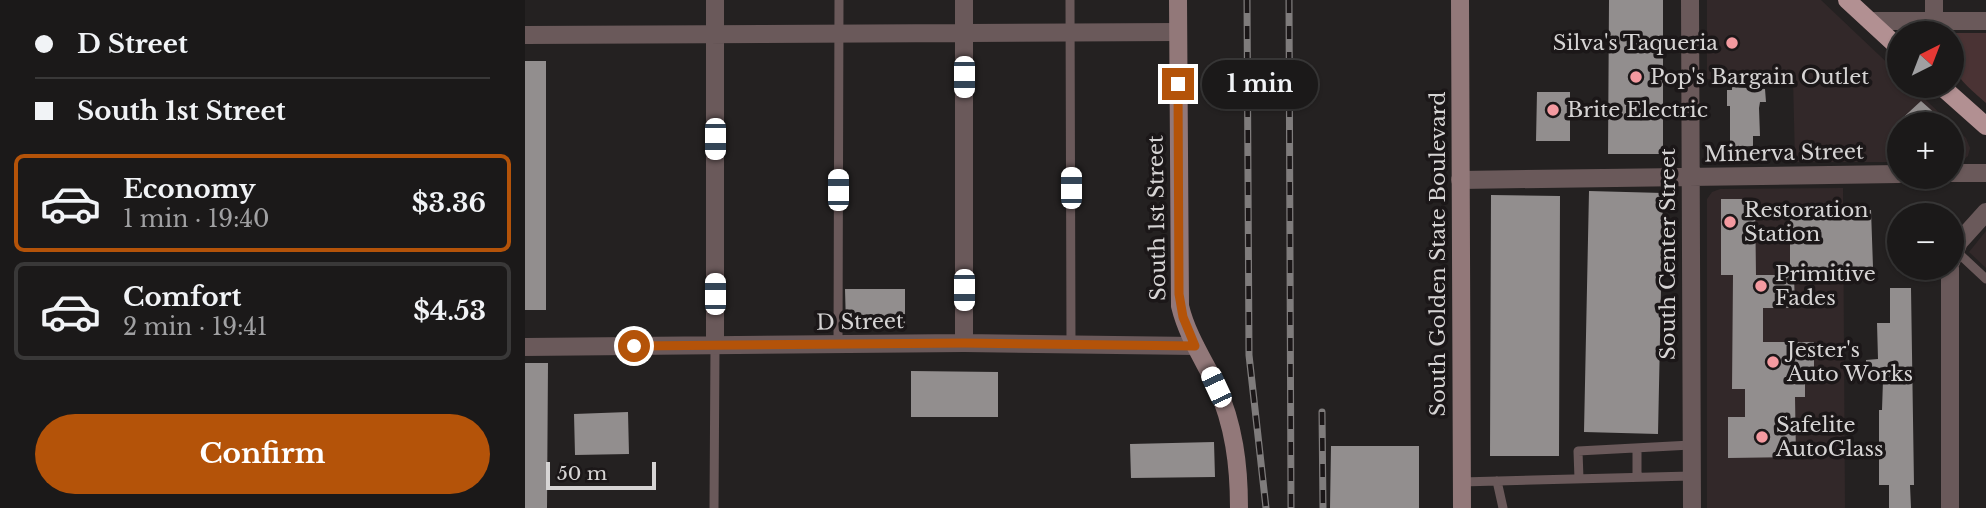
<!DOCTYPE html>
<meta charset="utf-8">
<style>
body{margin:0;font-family:"Libre Baskerville",serif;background:#282626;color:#f1f3f6;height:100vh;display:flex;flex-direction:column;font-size:26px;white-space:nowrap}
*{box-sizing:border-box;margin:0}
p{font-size:23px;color:#a0a0a2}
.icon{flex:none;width:38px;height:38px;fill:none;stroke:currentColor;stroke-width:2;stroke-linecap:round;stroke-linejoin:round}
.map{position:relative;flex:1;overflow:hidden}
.panel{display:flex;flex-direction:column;background:#1b1919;width:525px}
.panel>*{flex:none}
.hud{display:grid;align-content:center;height:154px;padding:0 35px;background:#1b1919}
.needle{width:46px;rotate:42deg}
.tools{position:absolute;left:1362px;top:21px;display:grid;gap:14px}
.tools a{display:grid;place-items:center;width:77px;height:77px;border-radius:50%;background:#1b1919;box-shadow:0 2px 5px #0004,0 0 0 2px #393838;font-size:35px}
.scale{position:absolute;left:21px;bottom:18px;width:110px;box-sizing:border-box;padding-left:7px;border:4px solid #d6d4d4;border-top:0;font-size:19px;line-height:24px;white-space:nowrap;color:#d6d4d4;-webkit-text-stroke:5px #1b1718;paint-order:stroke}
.end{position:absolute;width:32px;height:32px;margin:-16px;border:9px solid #b45309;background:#fff;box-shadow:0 0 0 4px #fff}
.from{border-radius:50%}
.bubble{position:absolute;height:49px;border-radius:24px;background:#1b1919;box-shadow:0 2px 5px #0004,0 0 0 2px #393838;font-size:23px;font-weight:800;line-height:49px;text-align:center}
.car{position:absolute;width:21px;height:42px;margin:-21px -10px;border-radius:9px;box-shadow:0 0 5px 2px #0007;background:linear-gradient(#fff 24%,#345 0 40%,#fff 0 76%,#345 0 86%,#fff 0)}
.hud b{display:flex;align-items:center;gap:24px;height:66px;font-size:26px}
.hud b+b{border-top:2px solid #393838}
.hud i{width:18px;height:18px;background:#f1f3f6}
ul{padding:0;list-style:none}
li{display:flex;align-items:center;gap:21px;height:98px;margin:0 14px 10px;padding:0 21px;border:4px solid #393838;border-radius:10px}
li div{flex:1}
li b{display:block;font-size:26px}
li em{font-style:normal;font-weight:800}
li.selected{border-color:#b45309}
li>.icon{width:63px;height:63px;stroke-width:1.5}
.button{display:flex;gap:14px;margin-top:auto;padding:14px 35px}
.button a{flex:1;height:80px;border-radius:42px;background:#b45309;color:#fff;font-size:28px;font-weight:800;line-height:80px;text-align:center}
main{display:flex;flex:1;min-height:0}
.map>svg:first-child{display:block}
</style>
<main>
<section class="panel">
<div class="hud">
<b><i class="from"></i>D Street</b>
<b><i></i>South 1st Street</b>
</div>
<ul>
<li class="selected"><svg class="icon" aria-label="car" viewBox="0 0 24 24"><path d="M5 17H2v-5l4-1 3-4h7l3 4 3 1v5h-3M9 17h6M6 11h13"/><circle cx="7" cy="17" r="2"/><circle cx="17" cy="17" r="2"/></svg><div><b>Economy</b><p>1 min · 19:40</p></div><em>$3.36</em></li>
<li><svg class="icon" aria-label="car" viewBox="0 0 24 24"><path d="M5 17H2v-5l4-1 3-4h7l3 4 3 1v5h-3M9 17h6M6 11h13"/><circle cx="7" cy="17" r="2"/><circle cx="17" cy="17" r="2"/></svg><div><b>Comfort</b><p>2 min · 19:41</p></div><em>$4.53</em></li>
</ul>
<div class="button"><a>Confirm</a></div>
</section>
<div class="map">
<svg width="1461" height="508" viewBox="0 0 1461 508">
<rect width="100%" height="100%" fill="#242121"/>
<path fill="#322829" d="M1182,0H1296L1374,74V86H1386L1441,138L1445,148L1443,156L1437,161L1426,162V124H1374V162H1270L1268,78L1182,79Z
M1318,188L1320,508H1182V199L1187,192L1195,189Z
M1461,231V268L1444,252Z"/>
<path fill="#4a3334" d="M1430,33H1461V103C1428,73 1429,78 1430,33Z"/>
<path fill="#928e8e" d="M1084,0H1138V154H1083Z
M0,61H21V310H0Z
M1207,87L1240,89L1241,102H1235L1234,108L1235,136H1228V146L1205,147V106H1202V90H1207Z
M1012,92H1045V141H1011Z
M1396,101L1422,124H1371Z
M1064,191L1138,193L1133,434L1059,432Z
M966,195L1035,196L1034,456H965Z
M1196,199H1230L1231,275H1269L1270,308H1238V342H1289V382H1280V397H1270L1271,457L1203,458V417H1220V389H1207L1208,275H1196Z
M1265,208H1309V211L1346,210L1348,267L1309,268V275H1265Z
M1365,288H1386L1389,485H1385L1386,508H1364V485H1354V410H1357L1358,380L1341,381V360L1353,359L1352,323H1365Z
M320,289H380V325H321Z
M0,363H23L22,508H0Z
M386,371L473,372V417H386Z
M103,412L104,454L50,455L49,414Z
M689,442L690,477L606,478L605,444Z
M806,446H894V508H805Z"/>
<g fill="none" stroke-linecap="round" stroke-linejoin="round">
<path stroke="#6a595a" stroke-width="9" d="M545,0L546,344
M1430,250L1461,279
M313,346L314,0
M1112,448V477
M1054,479L1053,451L1166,445
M972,481L978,508
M936,482L1166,476
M189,508L190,346"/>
<path stroke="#6a595a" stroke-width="18" d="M1165,0L1167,508
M1409,0V33
M1345,21H1461
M0,35L653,32
M1426,173H1461
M935,180L1374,174
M1426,262L1434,242L1461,212
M439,343V0
M190,346V0
M0,347L439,343L670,346
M1425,508V268"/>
<path stroke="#927879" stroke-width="18" d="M653,0L655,306C662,335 678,359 691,385C709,425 714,465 714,508
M935,0L937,508"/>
<path stroke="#b29092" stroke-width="18" d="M1322,0L1374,48
M1416,86L1461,126"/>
<g stroke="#7f7c7c" stroke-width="7">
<path id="rail" d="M722,0L724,355L741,508
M764,0L766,508
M797,412L798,508"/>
</g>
<use href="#rail" stroke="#1b1718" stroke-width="4.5" stroke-dasharray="13" stroke-linecap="butt"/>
</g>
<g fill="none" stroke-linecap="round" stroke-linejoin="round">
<path stroke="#b45309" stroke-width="9" d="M109,346L439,343L670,346L658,317L654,294L653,84"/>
</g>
<g fill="#f49aa0" stroke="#1b1718" stroke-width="2.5">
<circle cx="1207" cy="43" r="7"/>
<circle cx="1111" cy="77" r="7"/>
<circle cx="1028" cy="110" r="7"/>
<circle cx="1205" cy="222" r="7"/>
<circle cx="1236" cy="286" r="7"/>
<circle cx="1248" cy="362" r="7"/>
<circle cx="1237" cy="437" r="7"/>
</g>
<g text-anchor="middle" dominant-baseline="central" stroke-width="7" stroke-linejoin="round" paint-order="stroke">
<g font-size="21" fill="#d6d4d4" stroke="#1b1718" text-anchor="start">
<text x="1193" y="43" text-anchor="end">Silva's Taqueria</text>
<text x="1125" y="77">Pop's Bargain Outlet</text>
<text x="1042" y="110">Brite Electric</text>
<text x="1219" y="210">Restoration<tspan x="1219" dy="24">Station</tspan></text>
<text x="1250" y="274">Primitive<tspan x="1250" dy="24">Fades</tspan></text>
<text x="1262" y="350">Jester's<tspan x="1262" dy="24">Auto Works</tspan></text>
<text x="1251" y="425">Safelite<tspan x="1251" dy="24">AutoGlass</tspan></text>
</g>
<g font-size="21" fill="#d6d4d4" stroke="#1b1718">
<text transform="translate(1259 153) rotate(-1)">Minerva Street</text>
<text transform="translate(632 218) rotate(-91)">South 1st Street</text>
<text transform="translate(913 254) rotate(-90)">South Golden State Boulevard</text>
<text transform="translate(1143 254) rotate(-90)">South Center Street</text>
<text transform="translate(335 322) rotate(-1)">D Street</text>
</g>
</g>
</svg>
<div class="tools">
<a><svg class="needle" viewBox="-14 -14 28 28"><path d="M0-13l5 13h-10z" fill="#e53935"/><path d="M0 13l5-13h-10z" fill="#a0a0a2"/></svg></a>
<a>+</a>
<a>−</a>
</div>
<div class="scale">50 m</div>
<i class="end from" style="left:109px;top:346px"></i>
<i class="end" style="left:653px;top:84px"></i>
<div class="bubble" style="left:677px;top:60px;width:116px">1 min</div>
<i class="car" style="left:439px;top:77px;rotate:180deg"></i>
<i class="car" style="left:190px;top:139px;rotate:180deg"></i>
<i class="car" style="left:546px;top:188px;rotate:0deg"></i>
<i class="car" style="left:313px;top:190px;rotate:0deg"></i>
<i class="car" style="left:439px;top:290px;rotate:180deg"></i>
<i class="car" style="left:190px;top:294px;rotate:0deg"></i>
<i class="car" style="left:691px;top:387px;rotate:335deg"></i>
</div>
</main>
